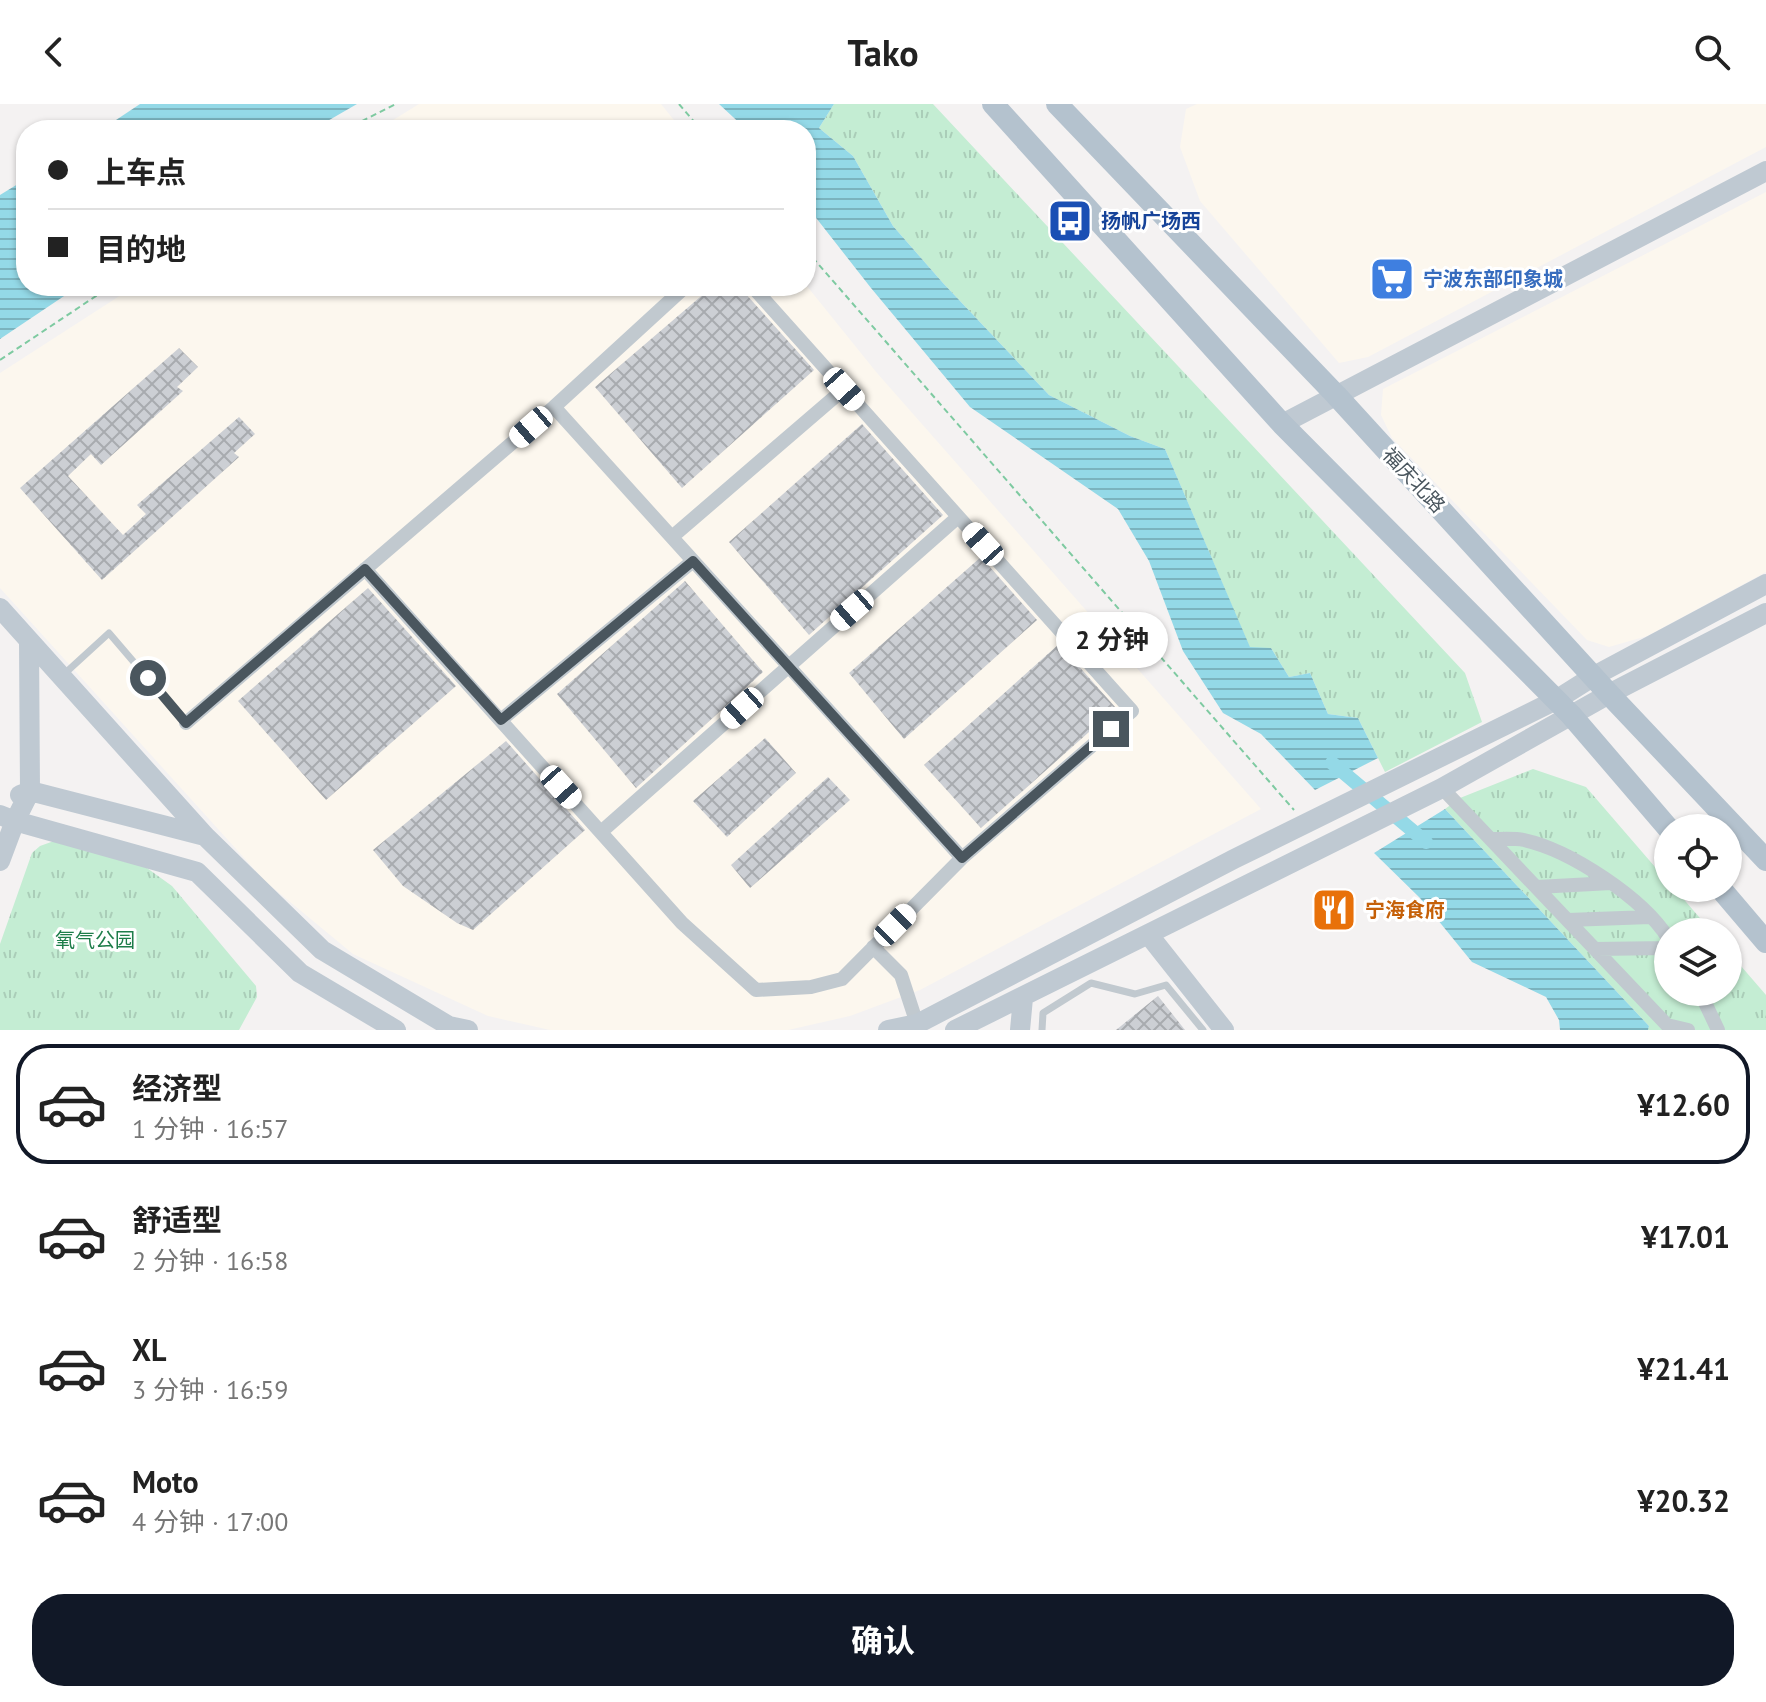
<!DOCTYPE html>
<html lang="zh">
<meta charset="utf-8">
<style>
body{margin:0;font-family:"PT Sans","Noto Sans SC",sans-serif;background:#f6f6f6;color:#222;height:100vh;display:flex;flex-direction:column;font-size:30px;white-space:nowrap}
*{box-sizing:border-box;margin:0}
p{font-size:26px;color:#767676}
.icon{flex:none;width:44px;height:44px;fill:none;stroke:currentColor;stroke-width:2;stroke-linecap:round;stroke-linejoin:round}
.map{position:relative;height:926px;overflow:hidden}
.drawer{display:flex;flex-direction:column;background:#fff;flex:1}
.drawer>*{flex:none}
.top-card{position:absolute;left:16px;top:16px;width:800px;height:176px;border-radius:32px;box-shadow:0 2px 6px #0004;display:grid;align-content:center;height:176px;padding:0 32px;background:#fff}
.controls{position:absolute;left:1654px;top:710px;display:grid;gap:16px}
.controls a{display:grid;place-items:center;width:88px;height:88px;border-radius:50%;background:#fff;box-shadow:0 2px 6px #0004;font-size:40px}
.end{position:absolute;width:36px;height:36px;margin:-18px;border:10px solid #4a565e;background:#fff;box-shadow:0 0 0 4px #fff}
.from{border-radius:50%}
.bubble{position:absolute;height:56px;border-radius:28px;background:#fff;box-shadow:0 2px 6px #0004;font-size:26px;font-weight:700;line-height:56px;text-align:center}
.car{position:absolute;width:24px;height:48px;margin:-24px -12px;border-radius:10px;box-shadow:0 0 6px 2px #0007;background:linear-gradient(#fff 24%,#345 0 40%,#fff 0 76%,#345 0 86%,#fff 0)}
.top-card b{display:flex;align-items:center;gap:28px;height:76px;font-size:30px}
.top-card b+b{border-top:2px solid #e0e0e0}
.top-card i{width:20px;height:20px;background:#222}
ul{padding:14px 0 0;list-style:none}
li{display:flex;align-items:center;gap:24px;height:120px;margin:0 16px 12px;padding:0 16px;border:4px solid transparent;border-radius:32px}
li div{flex:1}
li b{display:block;font-size:30px}
li em{font-style:normal;font-weight:700}
li.selected{border-color:#111827}
li>.icon{width:72px;height:72px;stroke-width:1.5}
.cta{display:flex;gap:16px;margin-top:auto;padding:16px 32px}
.cta a{flex:1;height:92px;border-radius:32px;background:#111827;color:#fff;font-size:32px;font-weight:700;line-height:92px;text-align:center}
header{display:flex;justify-content:space-between;align-items:center;height:104px;padding:0 32px;background:#fff;font-size:36px;font-weight:700}
.map>svg:first-child{display:block}
</style>
<header><svg class="icon" aria-label="back" viewBox="0 0 24 24"><path d="M15 5l-7 7 7 7"/></svg>Tako<svg class="icon" aria-label="search" viewBox="0 0 24 24"><circle cx="10" cy="10" r="6"/><path d="M15 15l6 6"/></svg></header>
<div class="map">
<svg width="1766" height="926" viewBox="0 0 1766 926">
<defs>
<pattern id="park-tufts" width="24" height="20" patternUnits="userSpaceOnUse" patternTransform="scale(2)"><rect width="24" height="20" fill="#c4edd3"/><path d="M3 7l-1-3M5 7V3M7 7l1-3M15 17l-1-3M17 17v-4M19 17l1-3" fill="none" stroke="#aacdb8"/></pattern>
<pattern id="water-rules" width="6" height="5" patternUnits="userSpaceOnUse" patternTransform="scale(2)"><rect width="6" height="5" fill="#94d9e7"/><path d="M0 2.5h6" fill="none" stroke="#7bb3be"/></pattern>
<pattern id="building-cross-hatch" width="8" height="8" patternUnits="userSpaceOnUse" patternTransform="scale(2)"><rect width="8" height="8" fill="#cccfd4"/><path d="M0 0l8 8M0 8l8-8" fill="none" stroke="#a8abaf"/></pattern>
</defs>
<rect width="100%" height="100%" fill="#f4f2f2"/>
<path fill="#fcf7ee" d="M419,0H661L682,26H377Z
M1197,0H1766V43L1368,253L1339,259L1200,97L1180,43L1186,5Z
M1766,88V468L1647,532L1609,543L1587,536L1392,334L1381,311L1383,285Z
M806,181L877,269L1261,705L920,886L850,912L788,926H550L488,912L353,850L266,778L0,484V269L135,182Z"/>
<path fill="url(#park-tufts)" d="M834,0H933L1465,569L1482,618L1385,668L1358,614L1328,610L1310,569L1289,573L1271,544H1250L1165,345L1130,332L1049,291L943,179L893,122L853,52L819,24Z
M1533,665L1586,683L1668,778V784H1674L1712,828H1668V888H1728V847L1766,891V926H1648L1649,922L1445,705L1460,694Z
M79,728L105,734L172,782L256,882L257,893L239,926H0V840L32,749L40,742Z"/>
<path fill="url(#water-rules)" d="M140,0H357L312,26H101Z
M719,0H834L819,24L853,52L893,122L943,179L1049,291L1130,332L1165,345L1250,543L1271,544L1289,573L1310,569L1328,610L1358,614L1378,654L1315,686L1261,630L1223,609L1183,547L1149,457L1118,405L970,303L871,184L806,101V26H747Z
M26,75V182H79L0,235V91Z
M1445,705L1649,922L1648,926H1560L1559,916L1546,893L1472,858L1420,794L1374,749Z"/>
<g fill="none" stroke-linecap="round" stroke-linejoin="round">
<path stroke="#94d9e7" stroke-width="14" d="M1332,659L1426,738"/>
</g>
<path fill="url(#building-cross-hatch)" d="M713,182H742L745,189L814,266L682,384L595,283Z
M179,244L198,263L177,283L183,287L101,361L91,350L68,372L123,431L146,410L137,401L239,313L255,330L234,349L239,353L102,476L20,384Z
M862,320L943,411L809,531L729,438Z
M981,453L1037,516L904,635L849,569Z
M685,477L763,568L636,684L557,590Z
M368,484L456,582L326,696L238,597Z
M1059,540L1116,604L981,724L924,661Z
M765,634L796,669L727,733L693,697Z
M506,637L585,726L473,826L457,819L403,782L373,746Z
M828,673L850,696L750,784L731,761Z
M1158,892L1185,926H1116Z"/>
<g fill="none" stroke-linecap="round" stroke-linejoin="round">
<path stroke="#7ecaa1" stroke-width="2" stroke-dasharray="6 4" stroke-linecap="butt" d="M679,0L701,26
M344,26L396,0
M806,146L1294,706
M0,256L111,182"/>
<path stroke="#c1c9cf" stroke-width="7" d="M62,572L109,529L186,619
M1042,926L1043,909L1091,879L1135,890L1166,881L1203,926"/>
<path stroke="#c1c9cf" stroke-width="14" d="M554,303L962,754
M672,433L844,285
M365,465L682,819L756,886L811,883L842,875L962,754L1132,607L752,182
M501,616L693,457
M186,619L554,303L686,182
M1442,684L1667,921L1688,926
M601,728L958,413
M1492,735C1502,735 1514,734 1524,736C1570,746 1643,794 1668,834
M1537,783L1611,779
M1568,816L1650,813
M873,843L901,871L917,920
M1595,845L1668,844
M1700,888L1718,926"/>
<path stroke="#bfc9d2" stroke-width="20" d="M1282,320L1766,67
M0,504L205,732L322,846L449,922L468,926
M20,691L30,687L205,732
M0,711L15,717L197,768L300,869L396,926
M0,757L15,717L30,687L29,537
M1148,830L1224,926
M888,926L917,920L1234,755L1556,596L1594,572L1766,480
M955,926L1442,684L1609,590L1766,509
M1020,926L1023,894"/>
<path stroke="#b4c2ce" stroke-width="22" d="M993,0L1282,320L1571,611L1668,724
M1057,0L1336,291L1609,590L1766,756
M1720,784L1766,838"/>
</g>
<g fill="none" stroke-linecap="round" stroke-linejoin="round">
<path stroke="#4a565e" stroke-width="10" d="M148,574L186,619L365,465L501,616L693,457L962,754L1111,625"/>
</g>
<defs>
<g id="bus-square" transform="scale(2.3)"><rect x="-9" y="-9" width="18" height="18" rx="4" fill="#1a4fb4" stroke="#fff"/><path d="M-5-6H5V4H4V6H2V4H-2V6H-4V4H-5ZM-3.5-4V0h7V-4ZM-3.5 1.2v1.5H-2V1.2ZM2 1.2v1.5H3.5V1.2Z" fill="#fff"/></g>
<g id="supermarket-square" transform="scale(2.3)"><rect x="-9" y="-9" width="18" height="18" rx="4" fill="#3f7fe0" stroke="#fff"/><path d="M-6-5.5h2.5l.6 2H6L4.5 2H-2.5L-4.4-4H-6ZM-1.5 3.2a1.3 1.3 0 1 0 .1 0ZM3 3.2a1.3 1.3 0 1 0 .1 0Z" fill="#fff"/></g>
<g id="restaurant-square" transform="scale(2.3)"><rect x="-9" y="-9" width="18" height="18" rx="4" fill="#e8710a" stroke="#fff"/><path d="M-5-6h1v4h1v-4h1v4h1v-4h1v5L-1.5 .5V6h-2V.5L-5-1ZM5-6V6H3V1.5H1.5Q1.5-4 5-6Z" fill="#fff"/></g>
</defs>
<g fill-rule="evenodd">
<use href="#bus-square" x="1070" y="117"/>
<use href="#supermarket-square" x="1392" y="175"/>
<use href="#restaurant-square" x="1334" y="806"/>
</g>
<g text-anchor="middle" dominant-baseline="central" stroke-width="6" stroke-linejoin="round" paint-order="stroke">
<g font-size="20" font-weight="bold" fill="#164399" stroke="#fff" text-anchor="start">
<text x="1101" y="117">扬帆广场西</text>
</g>
<g font-size="20" font-weight="bold" fill="#366cbe" stroke="#fff" text-anchor="start">
<text x="1423" y="175">宁波东部印象城</text>
</g>
<g font-size="20" fill="#4a565e" stroke="#fff">
<text transform="translate(1414 376) rotate(47)">福庆北路</text>
</g>
<g font-size="20" font-weight="bold" fill="#c56008" stroke="#fff" text-anchor="start">
<text x="1365" y="806">宁海食府</text>
</g>
<g font-size="20" fill="#1e7d4a" stroke="#fff">
<text x="95" y="836">氧气公园</text>
</g>
</g>
</svg>
<div class="controls">
<a><svg class="icon" aria-label="locate" viewBox="0 0 24 24"><circle cx="12" cy="12" r="6"/><path d="M12 2v4M12 18v4M2 12h4M18 12h4"/></svg></a>
<a><svg class="icon" aria-label="layers" viewBox="0 0 24 24"><path d="M12 4l9 5-9 5-9-5zM3 14l9 5 9-5"/></svg></a>
</div>
<i class="end from" style="left:148px;top:574px"></i>
<i class="end" style="left:1111px;top:625px"></i>
<div class="bubble" style="left:1056px;top:508px;width:112px">2 分钟</div>
<i class="car" style="left:844px;top:285px;rotate:138deg"></i>
<i class="car" style="left:531px;top:323px;rotate:229deg"></i>
<i class="car" style="left:983px;top:440px;rotate:318deg"></i>
<i class="car" style="left:852px;top:506px;rotate:229deg"></i>
<i class="car" style="left:742px;top:604px;rotate:228deg"></i>
<i class="car" style="left:561px;top:683px;rotate:138deg"></i>
<i class="car" style="left:895px;top:821px;rotate:45deg"></i>
<div class="top-card">
<b><i class="from"></i>上车点</b>
<b><i></i>目的地</b>
</div>
</div>
<section class="drawer">
<ul>
<li class="selected"><svg class="icon" aria-label="car" viewBox="0 0 24 24"><path d="M5 17H2v-5l4-1 3-4h7l3 4 3 1v5h-3M9 17h6M6 11h13"/><circle cx="7" cy="17" r="2"/><circle cx="17" cy="17" r="2"/></svg><div><b>经济型</b><p>1 分钟 · 16:57</p></div><em>¥12.60</em></li>
<li><svg class="icon" aria-label="car" viewBox="0 0 24 24"><path d="M5 17H2v-5l4-1 3-4h7l3 4 3 1v5h-3M9 17h6M6 11h13"/><circle cx="7" cy="17" r="2"/><circle cx="17" cy="17" r="2"/></svg><div><b>舒适型</b><p>2 分钟 · 16:58</p></div><em>¥17.01</em></li>
<li><svg class="icon" aria-label="car" viewBox="0 0 24 24"><path d="M5 17H2v-5l4-1 3-4h7l3 4 3 1v5h-3M9 17h6M6 11h13"/><circle cx="7" cy="17" r="2"/><circle cx="17" cy="17" r="2"/></svg><div><b>XL</b><p>3 分钟 · 16:59</p></div><em>¥21.41</em></li>
<li><svg class="icon" aria-label="car" viewBox="0 0 24 24"><path d="M5 17H2v-5l4-1 3-4h7l3 4 3 1v5h-3M9 17h6M6 11h13"/><circle cx="7" cy="17" r="2"/><circle cx="17" cy="17" r="2"/></svg><div><b>Moto</b><p>4 分钟 · 17:00</p></div><em>¥20.32</em></li>
</ul>
<div class="cta"><a>确认</a></div>
</section>
